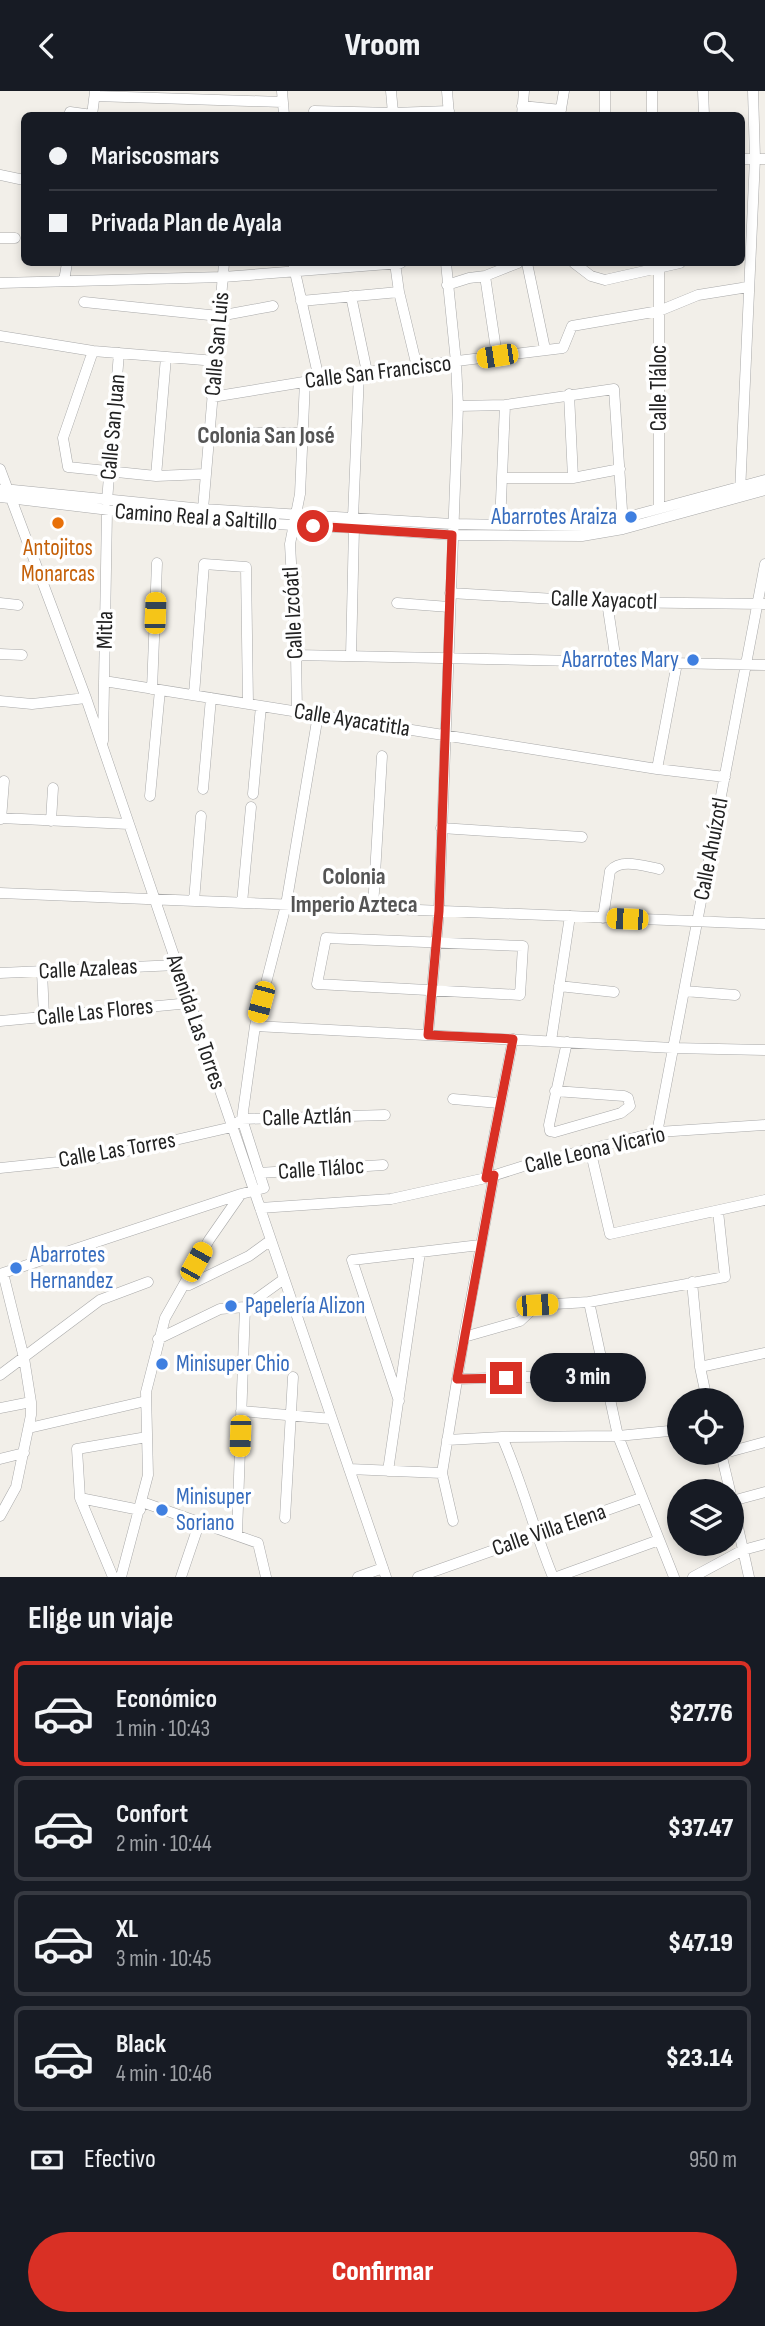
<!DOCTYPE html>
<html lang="es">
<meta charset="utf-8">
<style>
body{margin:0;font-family:"Sofia Sans Condensed",sans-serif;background:#242831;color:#f1f3f6;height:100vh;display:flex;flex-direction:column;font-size:26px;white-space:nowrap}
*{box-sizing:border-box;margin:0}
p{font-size:23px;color:#9ea1a6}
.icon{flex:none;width:38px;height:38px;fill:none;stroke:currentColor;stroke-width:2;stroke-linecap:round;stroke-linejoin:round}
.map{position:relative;height:1486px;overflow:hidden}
.details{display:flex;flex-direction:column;background:#171b24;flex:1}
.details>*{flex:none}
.hud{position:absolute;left:21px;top:21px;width:724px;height:154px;border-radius:10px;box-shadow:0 4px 10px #0003;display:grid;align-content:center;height:154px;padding:0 28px;background:#171b24}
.buttons{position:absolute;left:667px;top:1297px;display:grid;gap:14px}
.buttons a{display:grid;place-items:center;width:77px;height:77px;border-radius:50%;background:#171b24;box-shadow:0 4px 10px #0003;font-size:35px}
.end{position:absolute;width:32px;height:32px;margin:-16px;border:9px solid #d93025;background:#fff;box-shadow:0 0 0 4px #fff}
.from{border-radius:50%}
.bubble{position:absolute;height:49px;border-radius:24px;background:#171b24;box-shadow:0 4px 10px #0003;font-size:23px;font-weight:800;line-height:49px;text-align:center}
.car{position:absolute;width:21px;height:42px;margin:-21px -10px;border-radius:9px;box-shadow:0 0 5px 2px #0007;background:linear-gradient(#f5c518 24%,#345 0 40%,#f5c518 0 76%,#345 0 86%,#f5c518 0)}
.hud b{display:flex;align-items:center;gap:24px;height:66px;font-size:26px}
.hud b+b{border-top:2px solid #363941}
.hud i{width:18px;height:18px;background:#f1f3f6}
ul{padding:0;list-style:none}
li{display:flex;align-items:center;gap:21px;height:105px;margin:0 14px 10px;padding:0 14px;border:4px solid #363941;border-radius:10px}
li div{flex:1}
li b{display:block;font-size:26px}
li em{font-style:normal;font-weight:800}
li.active{border-color:#d93025}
li>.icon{width:63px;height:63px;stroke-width:1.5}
h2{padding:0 28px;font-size:32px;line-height:84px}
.pay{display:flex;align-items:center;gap:18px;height:77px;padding:0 28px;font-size:26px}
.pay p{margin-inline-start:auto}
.button{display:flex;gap:14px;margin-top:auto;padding:14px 28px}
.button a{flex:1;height:80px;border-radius:42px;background:#d93025;color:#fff;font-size:28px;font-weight:800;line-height:80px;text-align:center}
header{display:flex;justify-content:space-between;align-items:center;height:91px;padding:0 28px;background:#171b24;font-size:32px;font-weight:800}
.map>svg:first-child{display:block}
</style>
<header><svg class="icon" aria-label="back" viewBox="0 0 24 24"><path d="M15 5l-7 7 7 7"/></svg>Vroom<svg class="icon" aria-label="search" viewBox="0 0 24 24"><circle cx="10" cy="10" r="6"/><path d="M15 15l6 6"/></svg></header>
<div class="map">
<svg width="765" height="1486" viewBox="0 0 765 1486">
<rect width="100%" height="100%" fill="#f2efe9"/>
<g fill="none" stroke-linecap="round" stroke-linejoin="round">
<g stroke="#a9a9a9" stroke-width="11">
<path id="minor" d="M282,0L284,24
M391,0L393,22
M447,0L449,24
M652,0V24
M703,0L704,24
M95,5L282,11
M522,15L561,19
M314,20L393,22L449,20
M70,21L92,24
M92,24L95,1
M522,24L524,0
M560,24L564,0
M605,24V0
M742,68H765
M0,84L24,89
M0,147H15
M293,172L319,288
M395,172L399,201L417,276
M527,172L545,258
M574,172L591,185L605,189L680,172
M485,185L497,265
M64,190L67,172
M0,192L223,186L401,172
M447,194L469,187L485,185L518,172
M351,205L367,281
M301,210L399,201
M84,211L219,225L273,215
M0,245L93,260L216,270
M93,260L63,347L68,376L156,385L205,383
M569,303L573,387
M212,306L359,282L563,257L572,235L659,220L698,204L748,196
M458,315L505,314L614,298L623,434
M246,342H304
M0,378L86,607L386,1486
M156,385L166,266
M502,387H573L620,378
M3,398L203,418L452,433L584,435L602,433L765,389
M740,402L755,67L753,0
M0,406L193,429L354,437L452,444L582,445L623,438L765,399
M107,410L119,262
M659,417V178
M203,418L224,172
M353,427L359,282
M500,434L505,314
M450,502L607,511L765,513
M607,511L616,571
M0,512L18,514
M397,512L449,516
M0,563L22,564
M296,564L765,574
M351,565L354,437
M104,590L657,678L725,686
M152,598L157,472
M194,604L204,473L246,476L248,613
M0,610L32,613L86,607
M297,620L296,564L290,453L300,403L305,290
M103,650L107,420
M657,678L677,572
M203,698L211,607
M253,703L261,615
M150,705L160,599
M0,727L129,733
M1,728L4,690
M51,730L53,697
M441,737L582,746
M0,802L765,833
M194,810L201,725
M242,812L251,716
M373,817L382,665
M603,827L610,780C621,767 643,775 659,778
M326,847L523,855L520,904L317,893Z
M42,880L44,926
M0,882L177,874
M559,895L614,901
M684,900L735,904
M0,930L190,912
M255,935L673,957L765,959
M428,944L439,820L458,315L456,271L446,172
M551,950L570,825
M555,1000L624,1005L628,1007L630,1015L621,1022L555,1041L550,1040L549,1034L567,951
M453,1008L499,1012
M657,1042L765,473
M590,1058L610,1143L765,1109
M0,1077L97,1067L232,1036L242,1028L385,1024
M259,1082L383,1074
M486,1087L513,948
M260,1117L391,1108L486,1087L530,1073L658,1041L765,1034
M0,1183L241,1103
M692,1191L700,1276L707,1309
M184,1194H189L249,1165L271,1149
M589,1211L618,1345L674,1486
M464,1246L520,1230L537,1214L589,1211L725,1186L718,1120
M158,1248L220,1218L245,1216L284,1188
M700,1276L765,1262
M601,1277L617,1274
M0,1284L100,1209L148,1191
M457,1288L603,1284
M399,1310L352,1169L480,1154
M0,1317L31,1311
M241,1320L332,1328
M29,1337L146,1310
M502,1346C522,1391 534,1440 553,1486
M447,1349L502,1346L618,1345L679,1339
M732,1360L765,1351
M721,1362L730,1400
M0,1368L24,1362
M349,1378L442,1382
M388,1380L420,1161
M80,1407L140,1419
M732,1409L749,1486
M732,1410L765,1401
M142,1411L258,1452L266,1486
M0,1425L16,1396L31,1324V1311L24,1267L3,1182
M285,1427L293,1286
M453,1430L442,1382L464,1246L494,1084
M237,1443L245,1216
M113,1486L80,1407L77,1358L147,1346
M121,1486L148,1384L146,1301L165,1227L209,1149L241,1103L264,1097L242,1028L255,935L286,814L318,624
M181,1486L200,1430
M358,1486L383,1477
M418,1486L641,1407
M557,1486L659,1449
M693,1486L743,1459L765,1453"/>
</g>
<use href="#minor" stroke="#fff" stroke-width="10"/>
</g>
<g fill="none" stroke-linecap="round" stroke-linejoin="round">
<path stroke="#d93025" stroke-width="9" d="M313,435L452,444L439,820L428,944L513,948L486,1087L494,1084L457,1288L506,1287"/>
</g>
<g fill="#3f7fe0" stroke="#fff" stroke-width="2.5">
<circle cx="631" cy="426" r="7"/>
<circle cx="693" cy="569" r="7"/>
<circle cx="16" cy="1177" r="7"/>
<circle cx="231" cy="1215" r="7"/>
<circle cx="162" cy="1273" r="7"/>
<circle cx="162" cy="1419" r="7"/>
</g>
<circle fill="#e8710a" stroke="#fff" stroke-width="2.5" cx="58" cy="432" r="7"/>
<g text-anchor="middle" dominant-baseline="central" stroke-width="7" stroke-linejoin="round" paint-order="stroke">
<g font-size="23" fill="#222" stroke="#fff">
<text transform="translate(217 253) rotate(-85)">Calle San Luis</text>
<text transform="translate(378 281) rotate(-7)">Calle San Francisco</text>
<text transform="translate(659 297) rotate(-90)">Calle Tláloc</text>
<text transform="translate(113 336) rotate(-85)">Calle San Juan</text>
<text transform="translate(196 426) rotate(4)">Camino Real a Saltillo</text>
<text transform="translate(604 509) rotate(2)">Calle Xayacotl</text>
<text transform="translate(293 522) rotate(-93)">Calle Izcóatl</text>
<text transform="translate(105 539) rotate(-89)">Mitla</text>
<text transform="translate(352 629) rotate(9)">Calle Ayacatitla</text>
<text transform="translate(711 758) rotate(-79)">Calle Ahuízotl</text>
<text transform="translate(88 878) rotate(-3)">Calle Azaleas</text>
<text transform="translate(95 921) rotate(-6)">Calle Las Flores</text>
<text transform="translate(196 931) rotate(71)">Avenida Las Torres</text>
<text transform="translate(307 1026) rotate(-2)">Calle Aztlán</text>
<text transform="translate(117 1059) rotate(-10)">Calle Las Torres</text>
<text transform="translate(595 1059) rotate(-13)">Calle Leona Vicario</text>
<text transform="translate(321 1078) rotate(-4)">Calle Tláloc</text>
<text transform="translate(549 1439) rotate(-19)">Calle Villa Elena</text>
</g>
<g font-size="23" fill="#366cbe" stroke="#fff" text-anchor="start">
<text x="617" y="426" text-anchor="end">Abarrotes Araiza</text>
<text x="679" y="569" text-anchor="end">Abarrotes Mary</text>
<text x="30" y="1164">Abarrotes<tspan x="30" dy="26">Hernandez</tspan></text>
<text x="245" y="1215">Papelería Alizon</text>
<text x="176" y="1273">Minisuper Chio</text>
<text x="176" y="1406">Minisuper<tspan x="176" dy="26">Soriano</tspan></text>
</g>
<g font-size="23" fill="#c56008" stroke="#fff">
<text x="58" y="457">Antojitos<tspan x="58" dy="26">Monarcas</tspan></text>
</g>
<g font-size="24" font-weight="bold" fill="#555" stroke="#fff">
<text x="266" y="344">Colonia San José</text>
<text x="354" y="785">Colonia<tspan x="354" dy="28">Imperio Azteca</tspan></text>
</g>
</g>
</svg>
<div class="buttons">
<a><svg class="icon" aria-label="locate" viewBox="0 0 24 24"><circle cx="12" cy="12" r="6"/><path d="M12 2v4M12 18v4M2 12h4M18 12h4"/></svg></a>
<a><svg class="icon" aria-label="layers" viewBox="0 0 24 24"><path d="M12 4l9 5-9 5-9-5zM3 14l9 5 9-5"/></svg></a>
</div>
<i class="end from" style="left:313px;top:435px"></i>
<i class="end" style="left:506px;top:1287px"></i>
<div class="bubble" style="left:530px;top:1262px;width:116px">3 min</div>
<i class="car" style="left:497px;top:265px;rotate:261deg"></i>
<i class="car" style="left:155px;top:522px;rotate:2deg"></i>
<i class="car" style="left:627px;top:828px;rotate:272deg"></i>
<i class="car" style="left:261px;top:911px;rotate:195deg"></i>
<i class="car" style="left:196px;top:1171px;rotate:29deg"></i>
<i class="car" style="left:537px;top:1214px;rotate:86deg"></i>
<i class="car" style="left:240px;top:1345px;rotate:182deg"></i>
<div class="hud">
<b><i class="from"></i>Mariscosmars</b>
<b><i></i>Privada Plan de Ayala</b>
</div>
</div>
<section class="details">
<h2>Elige un viaje</h2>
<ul>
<li class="active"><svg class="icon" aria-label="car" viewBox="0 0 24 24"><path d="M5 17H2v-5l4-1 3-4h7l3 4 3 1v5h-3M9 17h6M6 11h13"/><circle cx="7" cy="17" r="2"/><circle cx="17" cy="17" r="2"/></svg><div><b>Económico</b><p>1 min · 10:43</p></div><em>$27.76</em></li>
<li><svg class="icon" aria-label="car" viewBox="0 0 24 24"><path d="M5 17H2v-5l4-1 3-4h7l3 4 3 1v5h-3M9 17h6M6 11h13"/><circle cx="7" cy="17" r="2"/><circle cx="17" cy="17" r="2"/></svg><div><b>Confort</b><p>2 min · 10:44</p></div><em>$37.47</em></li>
<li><svg class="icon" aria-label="car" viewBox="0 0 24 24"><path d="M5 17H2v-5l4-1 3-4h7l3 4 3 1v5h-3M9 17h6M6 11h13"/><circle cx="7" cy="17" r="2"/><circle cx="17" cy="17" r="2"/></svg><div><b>XL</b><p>3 min · 10:45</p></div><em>$47.19</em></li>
<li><svg class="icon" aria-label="car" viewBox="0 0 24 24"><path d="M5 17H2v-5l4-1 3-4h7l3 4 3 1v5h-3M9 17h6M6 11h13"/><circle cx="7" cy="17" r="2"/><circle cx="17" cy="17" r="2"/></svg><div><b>Black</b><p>4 min · 10:46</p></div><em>$23.14</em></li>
</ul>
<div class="pay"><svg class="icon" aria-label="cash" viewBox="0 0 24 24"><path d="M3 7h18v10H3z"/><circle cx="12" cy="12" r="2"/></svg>Efectivo<p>950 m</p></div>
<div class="button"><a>Confirmar</a></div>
</section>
